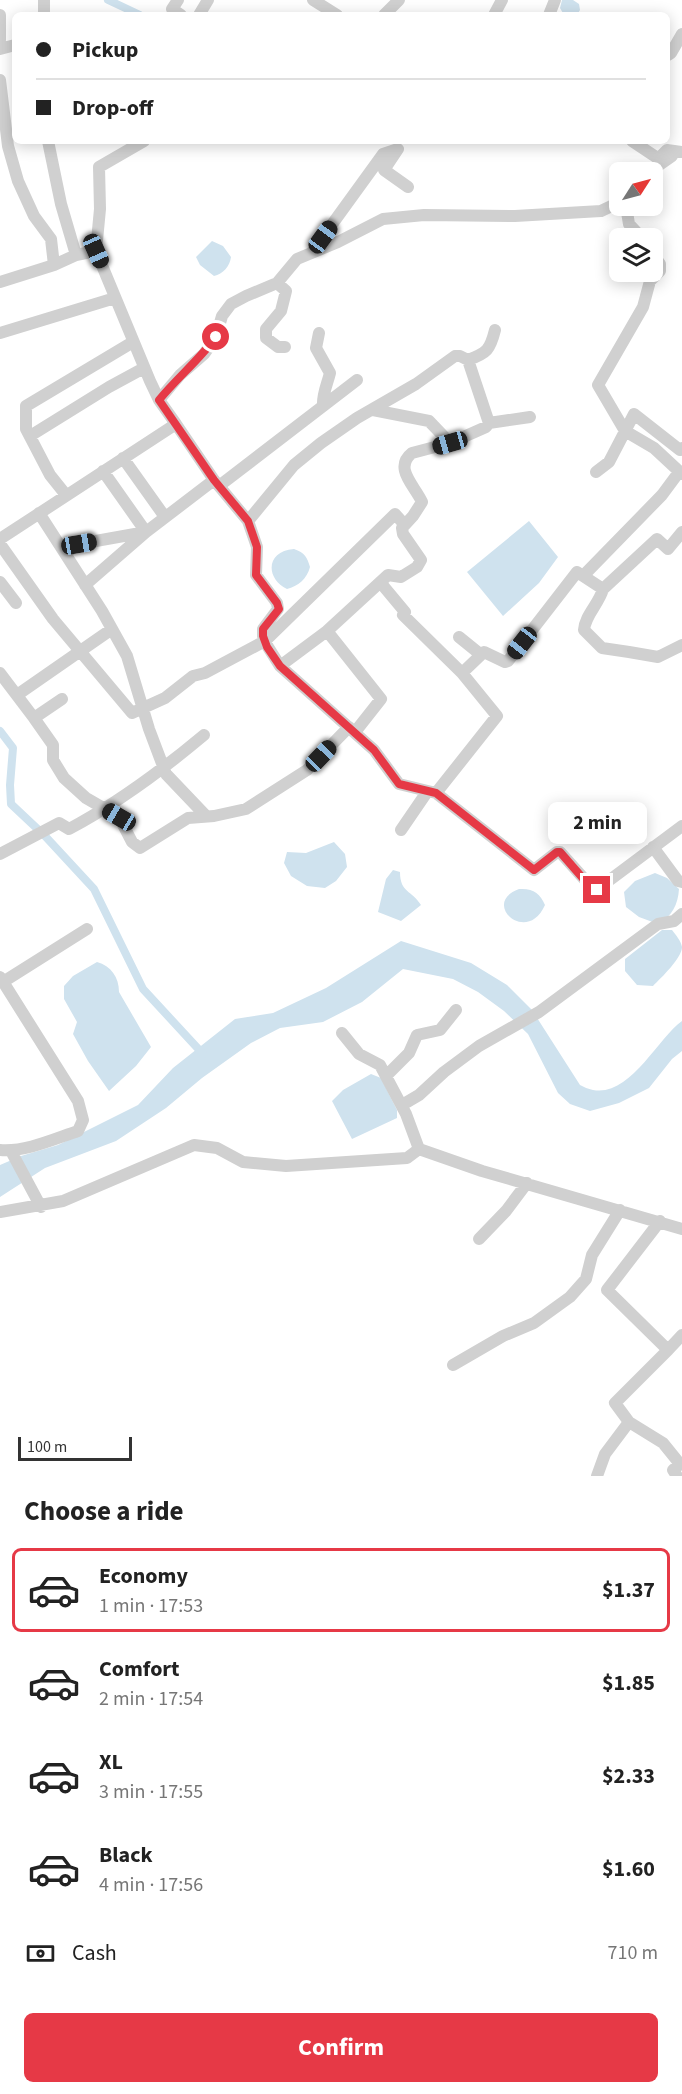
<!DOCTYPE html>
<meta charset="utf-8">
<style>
body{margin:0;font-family:"Source Sans 3",sans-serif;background:#f2f2f2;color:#222;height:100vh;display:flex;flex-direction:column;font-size:22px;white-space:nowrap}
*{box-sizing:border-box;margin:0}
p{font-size:20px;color:#767676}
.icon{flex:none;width:33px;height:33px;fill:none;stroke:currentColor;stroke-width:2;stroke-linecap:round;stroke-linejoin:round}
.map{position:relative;height:1476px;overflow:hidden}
.sheet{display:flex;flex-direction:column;background:#fff;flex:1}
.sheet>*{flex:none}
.top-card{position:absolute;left:12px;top:12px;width:658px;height:132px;border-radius:9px;box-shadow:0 3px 15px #0003;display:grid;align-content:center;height:132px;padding:0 24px;background:#fff}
.needle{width:39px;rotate:54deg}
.fabs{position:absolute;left:609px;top:162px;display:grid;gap:12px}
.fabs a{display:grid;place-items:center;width:54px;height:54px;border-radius:9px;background:#fff;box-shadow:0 3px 15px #0003;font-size:30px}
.scale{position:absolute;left:18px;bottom:15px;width:114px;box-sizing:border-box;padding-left:6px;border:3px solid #333;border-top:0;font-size:16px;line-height:21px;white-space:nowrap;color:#333;-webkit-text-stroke:4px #fff;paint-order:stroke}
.end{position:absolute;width:27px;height:27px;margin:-14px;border:8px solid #e63946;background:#fff;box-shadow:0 0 0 3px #fff}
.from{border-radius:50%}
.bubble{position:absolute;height:42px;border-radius:9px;background:#fff;box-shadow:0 3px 15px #0003;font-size:20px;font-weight:700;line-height:42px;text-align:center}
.car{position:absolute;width:18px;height:36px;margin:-18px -9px;border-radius:8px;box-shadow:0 0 4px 2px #0007;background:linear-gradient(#222 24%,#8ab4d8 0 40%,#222 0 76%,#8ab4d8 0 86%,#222 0)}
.top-card b{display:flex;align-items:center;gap:21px;height:57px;font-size:22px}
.top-card b+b{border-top:2px solid #e0e0e0}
.top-card i{width:15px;height:15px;background:#222}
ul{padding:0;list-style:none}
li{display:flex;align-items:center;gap:18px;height:84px;margin:0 12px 9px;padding:0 12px;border:3px solid transparent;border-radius:9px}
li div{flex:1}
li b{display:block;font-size:22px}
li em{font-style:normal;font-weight:700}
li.active{border-color:#e63946}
li>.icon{width:54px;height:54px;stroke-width:1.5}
h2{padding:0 24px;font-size:27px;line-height:72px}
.pay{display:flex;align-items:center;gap:15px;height:66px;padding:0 24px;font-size:22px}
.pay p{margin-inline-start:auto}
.cta{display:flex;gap:12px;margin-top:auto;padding:12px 24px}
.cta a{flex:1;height:69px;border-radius:9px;background:#e63946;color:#fff;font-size:24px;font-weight:700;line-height:69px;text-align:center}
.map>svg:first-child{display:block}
</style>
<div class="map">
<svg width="682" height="1476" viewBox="0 0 682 1476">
<rect width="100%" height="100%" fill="#fff"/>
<path fill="#cfe2ee" d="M562,0H573L579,4L580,10L577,15H564L560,8Z
M212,241L223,246L231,257C230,266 223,274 214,276L200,265L196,257Z
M529,521L558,557L539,583L503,616L467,572Z
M294,549C305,553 307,557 310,567C307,579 298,586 287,589C265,578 266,551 294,549Z
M334,842L345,854L347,867L336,881L325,888L307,886L291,876L284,863L287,852L306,853Z
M393,870L400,872C400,893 412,890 421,905L401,921L378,912L386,879Z
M655,873L667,878L679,889C678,905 672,916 658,924L639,917L626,907L624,892L635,881Z
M519,889C533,888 540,893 545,905C527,946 480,903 519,889Z
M662,930H672C676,935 681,941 682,947C682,958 661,978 653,986L637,985L625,971V959Z
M401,941L471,963L507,985L532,1010L580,1085C584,1087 588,1089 593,1090C630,1097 657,1039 682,1021V1051L672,1059L649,1088L619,1103L590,1111L570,1104L558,1093L528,1034L504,1011L478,992L453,979L403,969L362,1002L323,1022L280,1028L251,1043L202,1078L166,1108L116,1141L45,1168L0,1197V1165L21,1156L58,1145L138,1105L173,1068L235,1019L273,1013L326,988Z
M97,962C111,966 119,977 119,992L151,1047L136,1066L109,1091L88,1061L73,1034L77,1022L64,999V986L73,976Z
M371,1074L381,1078L397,1110V1118L352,1139L332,1101L343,1090Z"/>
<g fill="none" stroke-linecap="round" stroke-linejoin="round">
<path stroke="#cfe2ee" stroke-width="8" d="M108,0L140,15
M0,731L13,748L10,785L11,804L45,836L94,889L143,989L203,1054"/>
<path stroke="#d0d0d0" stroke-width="12" d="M178,0L172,9L181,15
M313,0L337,15
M0,15V40
M44,15V0
M199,15L208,0
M384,15L399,0
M494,15L502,0
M549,15L555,0
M0,49L15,45
M668,55L671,53L682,34
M0,80L8,146L18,181L34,216L51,239L54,265
M48,141L61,204L76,255
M632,141L656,157H660L667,150L682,152
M649,172L672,156
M626,206L629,224L642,238
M96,251L100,209L99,167L144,141
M312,252L383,154L398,149L384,170L408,187
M652,253L660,264V271L650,281L643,307L598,385L625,431L654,448L682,474
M0,282L54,265L76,255L96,251L150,381L159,400L176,424
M277,283L297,259L338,242L383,219L424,215L515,216L601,211L620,202
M0,333L115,298
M319,333L316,348L330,373C327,385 322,395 323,406
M468,360L489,423
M159,400L180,375L204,354L216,337L222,316L231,304L246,296L277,283L286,291L281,311L266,329V338L278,347H285
M373,410L429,421L450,443
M30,436L109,387L144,368
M123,458L165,517
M596,472L609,462L634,414L680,450L682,448
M219,486L357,380
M66,495L50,475L26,429V406L133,342
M39,513L102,611L127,656L149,729L166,774L206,816
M248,521L294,465L321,443L357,418L416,384L455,356H460L468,360C487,353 490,350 495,330
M0,539L176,424L214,480L248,521L257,547L256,575L277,603L278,609L263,629V636L268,647L280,666L374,750L399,784L436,793L534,870L557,852H560L595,891L682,826
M0,544L53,619L132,713L165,698L193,676L205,673L265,641L395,514L404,524
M65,553L79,544L146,532L214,480
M583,576L662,495L679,472
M0,582L16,603
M380,582L405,612L403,615L462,673L497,716L436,793
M85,585L146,532L103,471
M603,589C599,604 585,615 584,630L602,648L629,652L658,657L682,645
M327,631L381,699L355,732
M459,637L480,654
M280,666L327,631L388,575L401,577L417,567L421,560L403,534L402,528L413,516L422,502C415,486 393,468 412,453L450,443L486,427L489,423L530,417
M0,673L34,718L62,699
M462,673L484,652L505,662L508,661L577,572L603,589L657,539L668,549L682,532
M17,695L112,629
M34,718L53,745V760L64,778L86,798L119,817L132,842L140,848L188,818L214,816L246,809L307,770L349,727
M401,830L427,792
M653,847L678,881L682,882
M0,854L59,823L69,829C118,803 161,771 204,735
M0,977L78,1101L83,1120L78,1131C54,1139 26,1152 0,1150
M3,982L87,929
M342,1033L359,1054L380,1065L406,1114L419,1149
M386,1076L409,1053L417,1035L440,1030L456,1010
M402,1105L419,1095L444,1072L479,1046L539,1012L658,924L674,921L682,914
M11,1151L41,1207
M0,1212L63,1201L194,1145L217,1148L243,1162L286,1166L407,1158L419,1149L482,1171L682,1229
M479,1239L506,1211L527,1183
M668,1350L682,1335
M453,1365L503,1336L534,1323L570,1297L586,1279L592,1255L620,1210
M629,1422L663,1443L680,1464L673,1470L677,1476
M597,1476L605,1454L629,1422L615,1403L668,1350L607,1290L660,1221"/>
</g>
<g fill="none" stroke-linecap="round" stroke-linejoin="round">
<path stroke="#e63946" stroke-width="8" d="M216,337C199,360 177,378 159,400L214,480L248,521L257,547L256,575L277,603L279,609L263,629V636L267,647L280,666L374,750L399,784L436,793L534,870L557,852H560L594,891L597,890"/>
</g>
</svg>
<div class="fabs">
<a><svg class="needle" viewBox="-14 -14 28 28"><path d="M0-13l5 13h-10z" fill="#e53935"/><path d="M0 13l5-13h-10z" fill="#767676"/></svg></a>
<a><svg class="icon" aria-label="layers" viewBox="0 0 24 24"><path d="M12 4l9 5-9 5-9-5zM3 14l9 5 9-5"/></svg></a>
</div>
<div class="scale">100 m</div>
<i class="end from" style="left:216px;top:337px"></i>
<i class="end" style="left:597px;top:890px"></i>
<div class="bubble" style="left:548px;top:802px;width:99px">2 min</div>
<i class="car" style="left:323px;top:237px;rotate:36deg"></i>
<i class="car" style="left:96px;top:251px;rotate:156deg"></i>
<i class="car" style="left:450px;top:443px;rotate:254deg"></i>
<i class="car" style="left:79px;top:544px;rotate:80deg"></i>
<i class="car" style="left:522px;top:643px;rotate:218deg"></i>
<i class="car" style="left:321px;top:756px;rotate:44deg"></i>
<i class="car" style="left:119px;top:817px;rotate:300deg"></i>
<div class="top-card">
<b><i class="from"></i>Pickup</b>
<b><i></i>Drop-off</b>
</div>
</div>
<section class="sheet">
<h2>Choose a ride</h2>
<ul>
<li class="active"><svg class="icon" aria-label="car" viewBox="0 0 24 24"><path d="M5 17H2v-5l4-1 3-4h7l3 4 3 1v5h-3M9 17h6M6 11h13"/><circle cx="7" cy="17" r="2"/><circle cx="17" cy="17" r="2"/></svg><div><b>Economy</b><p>1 min · 17:53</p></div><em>$1.37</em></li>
<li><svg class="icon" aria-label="car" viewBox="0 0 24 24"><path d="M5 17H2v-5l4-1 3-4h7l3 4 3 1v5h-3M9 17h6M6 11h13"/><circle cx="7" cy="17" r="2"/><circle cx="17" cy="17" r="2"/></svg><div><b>Comfort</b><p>2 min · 17:54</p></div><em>$1.85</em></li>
<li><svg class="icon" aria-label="car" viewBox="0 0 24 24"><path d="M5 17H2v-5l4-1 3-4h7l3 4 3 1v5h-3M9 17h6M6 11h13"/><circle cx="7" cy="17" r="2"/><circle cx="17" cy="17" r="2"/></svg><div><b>XL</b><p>3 min · 17:55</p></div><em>$2.33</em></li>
<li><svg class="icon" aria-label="car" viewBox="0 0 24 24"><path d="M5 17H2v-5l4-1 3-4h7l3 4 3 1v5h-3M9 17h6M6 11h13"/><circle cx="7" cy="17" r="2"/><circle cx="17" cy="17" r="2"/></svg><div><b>Black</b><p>4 min · 17:56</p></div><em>$1.60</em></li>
</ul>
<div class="pay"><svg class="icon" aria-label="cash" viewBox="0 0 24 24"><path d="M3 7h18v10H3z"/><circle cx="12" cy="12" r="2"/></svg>Cash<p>710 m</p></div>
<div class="cta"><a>Confirm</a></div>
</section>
